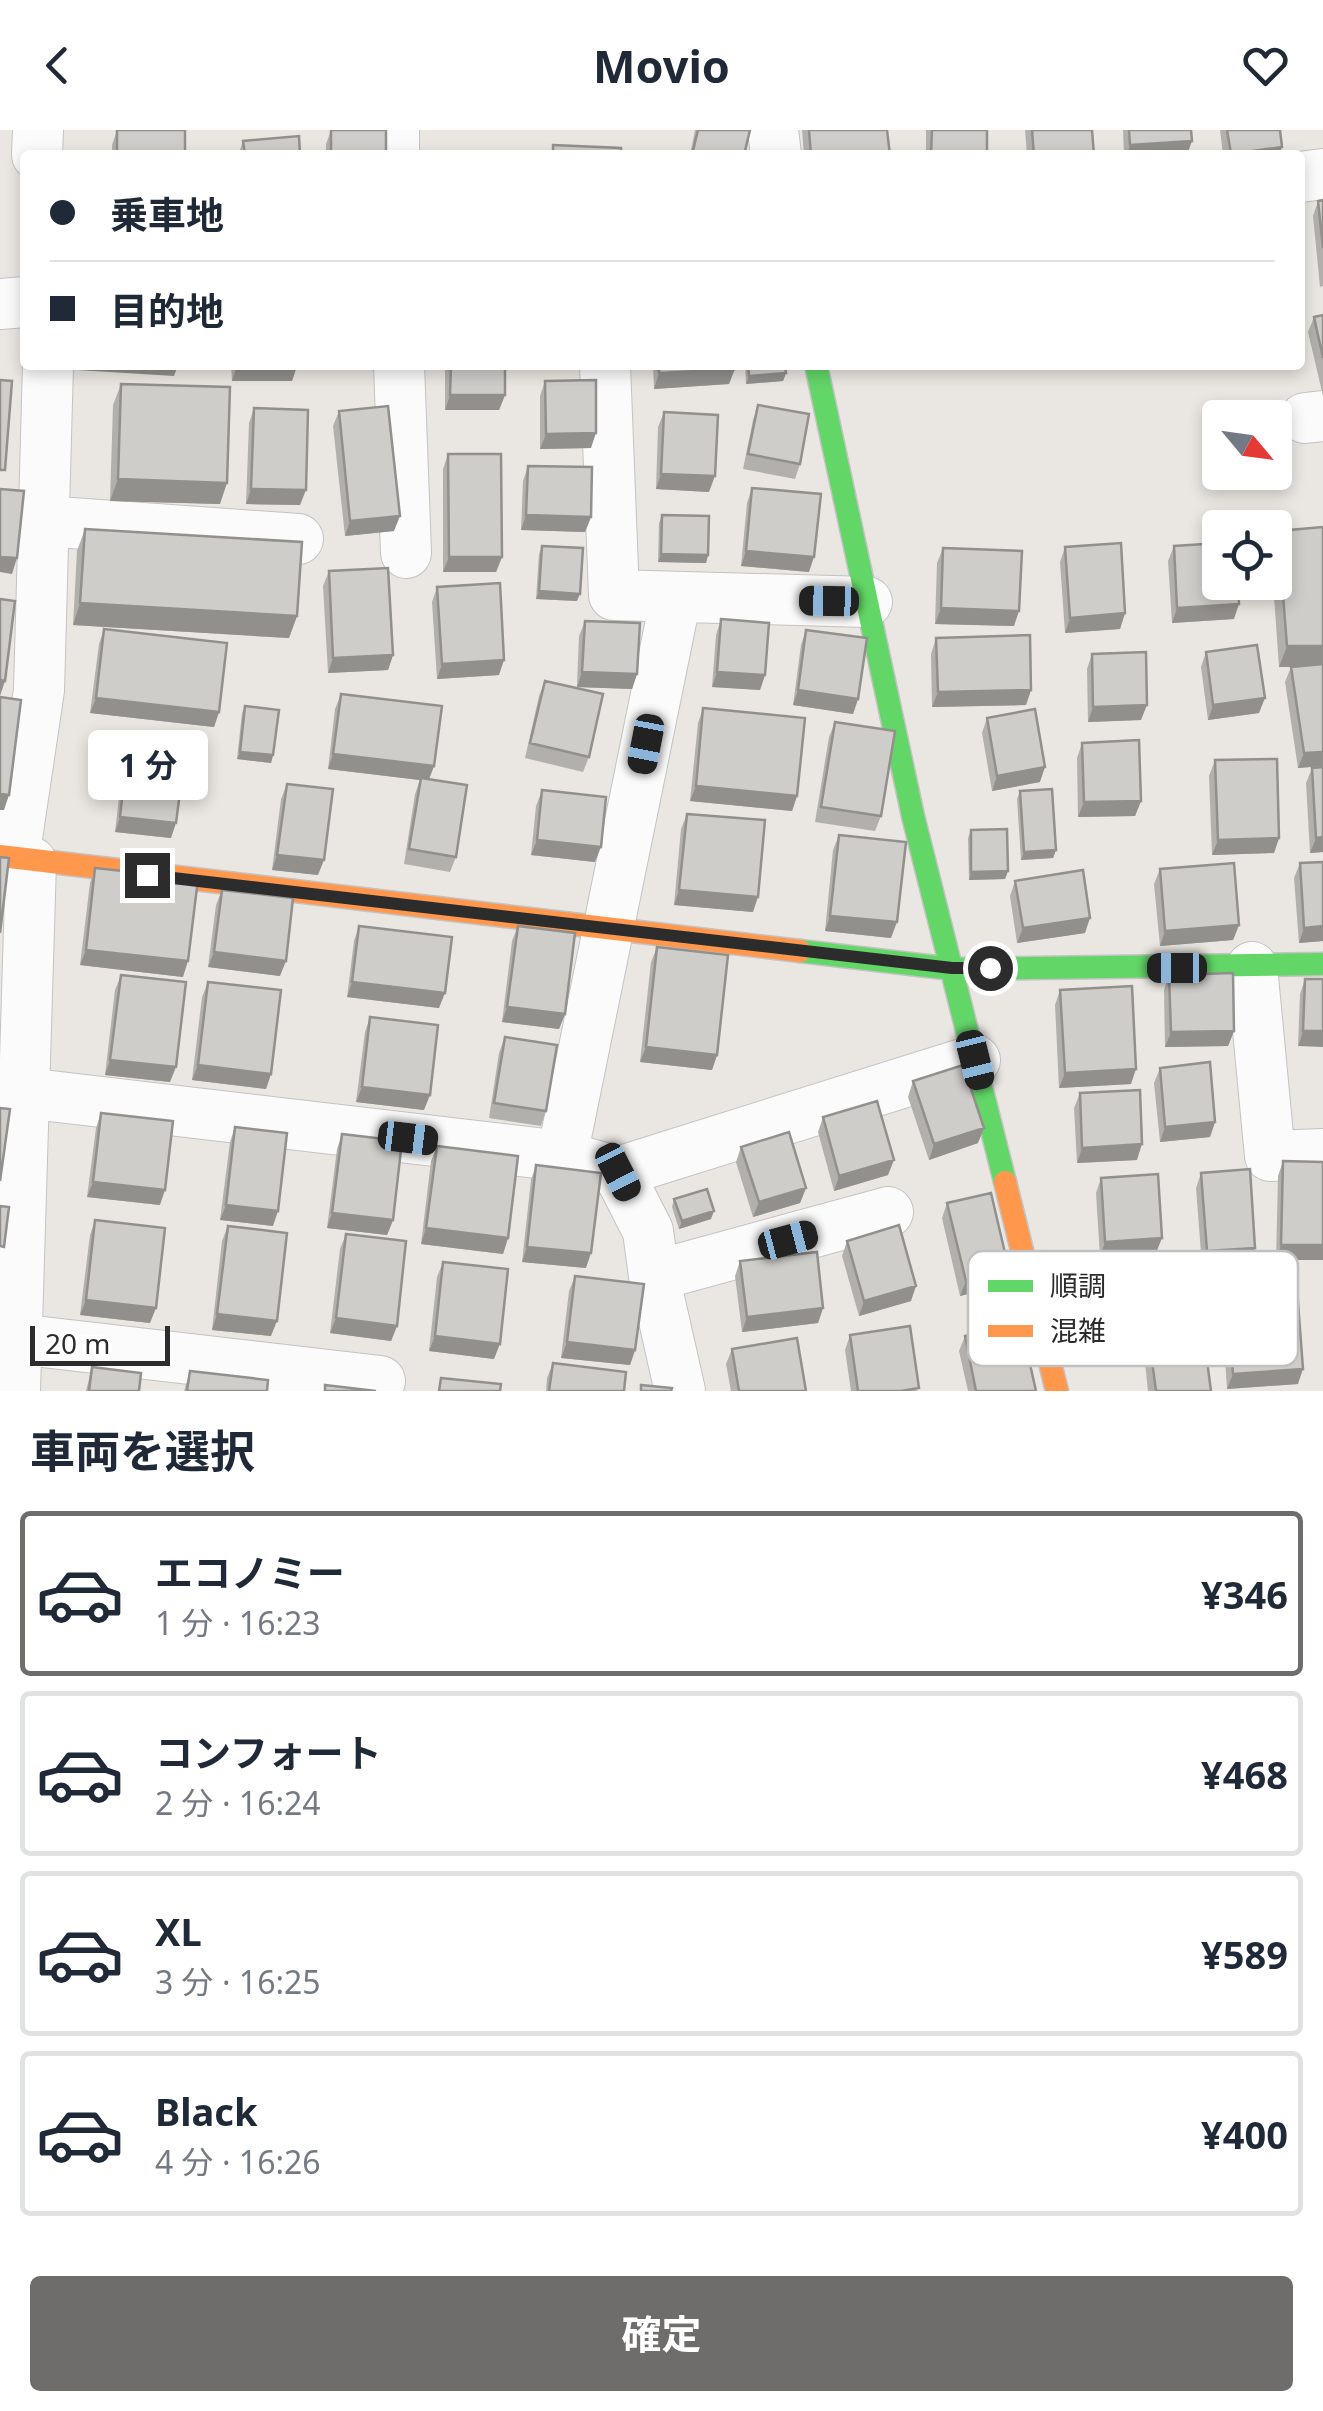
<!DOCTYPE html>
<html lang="ja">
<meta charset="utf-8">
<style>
body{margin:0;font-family:"Noto Sans","Noto Sans JP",sans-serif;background:#f2f2f3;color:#1f2937;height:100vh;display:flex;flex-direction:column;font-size:38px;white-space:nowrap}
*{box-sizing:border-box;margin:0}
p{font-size:32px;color:#747a83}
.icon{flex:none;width:55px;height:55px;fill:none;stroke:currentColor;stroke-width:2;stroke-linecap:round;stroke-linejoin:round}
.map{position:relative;height:1261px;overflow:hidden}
.sheet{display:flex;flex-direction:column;background:#fff;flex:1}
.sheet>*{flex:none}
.banner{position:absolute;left:20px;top:20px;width:1285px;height:220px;border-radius:10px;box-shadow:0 5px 15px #0003;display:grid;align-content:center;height:220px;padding:0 30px;background:#fff}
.needle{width:65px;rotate:119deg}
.buttons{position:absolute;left:1202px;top:270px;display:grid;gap:20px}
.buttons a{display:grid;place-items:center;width:90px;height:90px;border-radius:10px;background:#fff;box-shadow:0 5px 15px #0003;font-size:50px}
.scale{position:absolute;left:30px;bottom:25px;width:140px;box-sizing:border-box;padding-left:10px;border:5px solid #2c2c2c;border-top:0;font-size:28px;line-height:35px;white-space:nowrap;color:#2c2c2c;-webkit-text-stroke:8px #fff;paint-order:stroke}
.end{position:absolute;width:45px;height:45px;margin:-22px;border:12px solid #2c2c2c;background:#fff;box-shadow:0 0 0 5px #fff}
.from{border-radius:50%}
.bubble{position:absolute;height:70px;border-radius:10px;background:#fff;box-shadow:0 5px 15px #0003;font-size:32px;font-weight:700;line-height:70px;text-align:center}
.car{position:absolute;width:30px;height:60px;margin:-30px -15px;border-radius:12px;box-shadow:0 0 8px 2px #0007;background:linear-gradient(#222 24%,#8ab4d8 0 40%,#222 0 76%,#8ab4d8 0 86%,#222 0)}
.banner b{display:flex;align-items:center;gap:35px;height:95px;font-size:38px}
.banner b+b{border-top:2px solid #e0e1e3}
.banner i{width:25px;height:25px;background:#1f2937}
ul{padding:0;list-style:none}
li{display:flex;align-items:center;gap:30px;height:165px;margin:0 20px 15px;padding:0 10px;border:5px solid #e0e1e3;border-radius:10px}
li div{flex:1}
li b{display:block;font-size:38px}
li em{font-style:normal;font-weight:700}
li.selected{border-color:#6e6d6c}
li>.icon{width:90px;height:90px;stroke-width:1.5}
h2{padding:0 30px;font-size:45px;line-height:120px}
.button{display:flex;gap:20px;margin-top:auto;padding:20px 30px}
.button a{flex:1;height:115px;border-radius:10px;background:#6e6d6c;color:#fff;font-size:40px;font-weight:700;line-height:115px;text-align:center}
header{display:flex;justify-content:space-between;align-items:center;height:130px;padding:0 30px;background:#fff;font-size:45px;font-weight:700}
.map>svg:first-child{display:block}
</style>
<header><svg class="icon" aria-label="back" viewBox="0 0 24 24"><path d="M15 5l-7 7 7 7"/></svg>Movio<svg class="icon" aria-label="heart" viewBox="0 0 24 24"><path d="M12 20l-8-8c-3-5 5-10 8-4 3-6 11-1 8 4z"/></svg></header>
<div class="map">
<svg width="1323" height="1261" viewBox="0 0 1323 1261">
<rect width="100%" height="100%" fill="#eae7e2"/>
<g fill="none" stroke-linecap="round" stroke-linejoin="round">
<g stroke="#c4c3c3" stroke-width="52">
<path id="street" d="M394,0V25
M773,0L776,25
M37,25L38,0
M1300,47L1323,44
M0,174L25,172
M399,235L406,423
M605,235L614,465L867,472
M1305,288L1323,286
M43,391L298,409
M14,728L39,560L48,235
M1252,837L1270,1026L1323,1024
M0,960L562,1026L618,1042L648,1101L654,1146L680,1261
M562,1026L676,467
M618,1042L975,930
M654,1146L888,1082
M17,1209L380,1251
M15,1261L31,732"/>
</g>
<g stroke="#c4c3c3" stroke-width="25">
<path id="fast" d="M816,235L913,686L1005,1052
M800,821L953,839L1323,834"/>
</g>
<g stroke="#c4c3c3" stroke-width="25">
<path id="slow" d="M0,726L800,821
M1005,1052L1057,1261"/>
</g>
<use href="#street" stroke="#fcfbfb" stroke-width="50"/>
<use href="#fast" stroke="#63d668" stroke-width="22"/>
<use href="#slow" stroke="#ff974d" stroke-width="22"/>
</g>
<path fill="#b2b0ad" d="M117,0L185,25H112V15Z
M331,0L386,25H326V14Z
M695,0H750L744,25H690Z
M802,0H887L890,25H804Z
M926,0H987V25H926Z
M1025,0H1092L1094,25H1027Z
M1123,0H1191L1187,25H1124Z
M1220,0H1280L1279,25H1223Z
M243,11L300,25H238Z
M1323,70V156L1320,157L1313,86L1318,71Z
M1323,185V266L1308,202L1314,187Z
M231,235H297L292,251H232Z
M445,235H505V265L499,280H445Z
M653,235H735L729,254L654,259Z
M745,235H785L786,243L783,251L746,254Z
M545,251L591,318L540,319V266Z
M121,254L220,374L110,371L113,275Z
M758,275L800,334L795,349L743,339L753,290Z
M254,278L300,375L246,374L249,293Z
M339,281L394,401L345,406L333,296Z
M664,282L709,362L656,359L658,297Z
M448,324L502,427L496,442H443V339Z
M528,336L591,387L585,402L521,400L523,351Z
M752,358L809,442L741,436L747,373Z
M662,385L708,425L706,433L658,432L659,393Z
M1323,397V636L1298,638L1285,552L1291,537H1279L1273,452H1275V411L1278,401Z
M85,399L297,486L289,508L73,495L77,421Z
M542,416L577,471L536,469L539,424Z
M1174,416L1234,489L1172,493L1168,431Z
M1065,417L1125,483L1120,499L1065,503L1060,432Z
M943,418L1014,496L935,494L937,433Z
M329,441L393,525L388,540L328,543L323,456Z
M437,457L499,545L437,549L432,472Z
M721,489L765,545L760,560L712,557L716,505Z
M585,491L637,544L632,559L577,557L579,506Z
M104,499L219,582L214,597L90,583L99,514Z
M806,500L858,569L853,584L793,575L801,515Z
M936,508L1031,560L1026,575L932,577L931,524Z
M1206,522L1259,583L1208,590L1201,537Z
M1092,524L1141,590L1088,592L1087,539Z
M545,551L589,627L583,642L525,628L539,566Z
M341,564L434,636L429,650L456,727L450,742L404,734L415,664L420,650L328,639L335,579Z
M245,576L273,625L271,633L237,629L242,583Z
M703,578L797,666L792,681L690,671L698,593Z
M987,588L1040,652L992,661L982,603Z
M835,592L881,686L875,701L815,692L829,607Z
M1082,613L1141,671L1135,686L1078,687L1077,628Z
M128,617L171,708L115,702L123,632Z
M1215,630L1279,708L1274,723L1212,725L1209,646Z
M1312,638L1323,722L1310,723L1306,653Z
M287,654L318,745L272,740L281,669Z
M542,660L595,732L531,725L536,676Z
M1020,661L1056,720L1053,728L1021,730L1017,669Z
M687,684L753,782L674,775L681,699Z
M971,700L1008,741L1005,749L969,750L968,708Z
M839,705L891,808L825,801L833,720Z
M1300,733L1323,811L1299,813L1294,748Z
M95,738L183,847L80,835L90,753Z
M1160,739L1239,795L1233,810L1160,816L1154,754Z
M1015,751L1085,803L1017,813L1010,766Z
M222,760L280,846L208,837L216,775Z
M359,796L439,878L347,867L354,811Z
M518,796L565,884L559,899L502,892L512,811Z
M657,817L717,925L712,940L640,932L651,832Z
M121,845L170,952L105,945L115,860Z
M1169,845L1234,901L1228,916L1165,917L1164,860Z
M1305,849H1323L1298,916L1300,864Z
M208,852L271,944L266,959L192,950L202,867Z
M1060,860L1131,954L1059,958L1055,875Z
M370,887L424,980L356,972L365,902Z
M505,907L546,981L541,996L489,988L499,923Z
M1160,938L1215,992L1210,1007L1160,1012L1154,953Z
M913,951L978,1013L929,1030L908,967Z
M1080,963L1137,1030L1077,1033L1074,978Z
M101,983L160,1075L87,1067L96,998Z
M823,987L888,1045L834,1061L818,1002Z
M235,997L273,1096L220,1090L230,1012Z
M342,1004L393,1090L387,1105L327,1098L337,1019Z
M437,1016L508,1108L503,1124L421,1114L431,1031Z
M741,1017L806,1058L800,1073L753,1087L736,1032Z
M1283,1031L1323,1032V1130H1276L1278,1046Z
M536,1035L586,1138L522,1132L531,1050Z
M1201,1043L1255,1118L1250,1133L1202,1136L1196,1058Z
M1101,1048L1156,1123L1100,1127L1096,1063Z
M674,1069L711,1089L679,1099L672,1077Z
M947,1073L1009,1140L1004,1155L960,1166L942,1088Z
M95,1090L150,1193L80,1185L90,1105Z
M228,1096L271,1206L212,1200L222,1111Z
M346,1104L397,1196L391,1211L330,1203L340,1119Z
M847,1111L911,1171L859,1186L842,1126Z
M740,1131L823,1178L818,1193L742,1202L735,1146Z
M443,1132L494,1229L429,1221L437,1147Z
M1098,1140L1160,1205L1098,1212L1092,1155Z
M575,1146L635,1220L630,1235L561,1228L569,1161Z
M1226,1151L1298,1254L1227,1259L1221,1166Z
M850,1205L918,1261H851L845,1220Z
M965,1206L1036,1261H968L959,1221Z
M1149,1208L1211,1261H1148L1144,1223Z
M732,1219L806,1261H731L726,1234Z
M553,1233L624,1261H546L547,1248Z
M92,1237L139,1261H86Z
M190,1241L267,1261H184Z"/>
<path fill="#91908d" d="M1192,11L1187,25H1127L1130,15Z
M1282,17L1279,25H1230L1231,24Z
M79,235H178L174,246L77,240Z
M237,236H297L292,251H232Z
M735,239L729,254L654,259L659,243Z
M786,243L783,251L746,254L749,246Z
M450,265H505L499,280H445Z
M596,303L591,318L540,319L546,304Z
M661,344L715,346L709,362L656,359Z
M118,349L227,353L220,374L110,371Z
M251,359L306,360L300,375L246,374Z
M526,385L591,387L585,402L521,400Z
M400,386L394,401L345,406L350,391Z
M746,421L814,427L809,442L741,436Z
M661,424L708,425L706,433L658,432Z
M0,427L17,428L12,444L0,442Z
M449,427H502L496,442H443Z
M539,461L580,464L577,471L536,469Z
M80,473L297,486L289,508L73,495Z
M1239,474L1234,489L1172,493L1177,478Z
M941,478L1019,481L1014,496L935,494Z
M1125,483L1120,499L1065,503L1070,488Z
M1287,516H1323V537H1279Z
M393,525L388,540L328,543L333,528Z
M504,530L499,545L437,549L442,534Z
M582,542L637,544L632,559L577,557Z
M717,542L765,545L760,560L712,557Z
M0,550L5,551L0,566Z
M798,560L858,569L853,584L793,575Z
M1031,560L1026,575L932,577L938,562Z
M96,568L219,582L214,597L90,583Z
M1265,568L1259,583L1208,590L1213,575Z
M1147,575L1141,590L1088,592L1093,577Z
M240,622L273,625L271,633L237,629Z
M1323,622V636L1298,638L1304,623Z
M333,624L434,636L428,651L328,639Z
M1045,637L1040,652L992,661L997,646Z
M696,656L797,666L792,681L690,671Z
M0,664L9,665L4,680H0Z
M1141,671L1135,686L1078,687L1084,672Z
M120,687L176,693L171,708L115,702Z
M1323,707V722L1310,723L1316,708Z
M1279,708L1274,723L1212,725L1218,710Z
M537,710L601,717L595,732L531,725Z
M1056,720L1053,728L1021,730L1024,722Z
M277,725L324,730L318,745L272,740Z
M1008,741L1005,749L969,750L971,742Z
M679,760L758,767L753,782L674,775Z
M830,786L897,792L891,808L825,801Z
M1090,788L1085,803L1017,813L1023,798Z
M1239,795L1233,810L1160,816L1165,801Z
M1323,796V811L1299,813L1304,798Z
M86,820L188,831L183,847L80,835Z
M214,822L286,831L280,846L208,837Z
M352,852L445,863L439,878L347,867Z
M507,877L565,884L559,899L502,892Z
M1234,901L1228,916L1165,917L1171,902Z
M1303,901H1323V917L1298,916Z
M646,917L717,925L712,940L640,932Z
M110,930L176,937L170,952L105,945Z
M198,935L271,944L266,959L192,950Z
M1136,939L1131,954L1059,958L1065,943Z
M362,957L430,965L424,980L356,972Z
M1215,992L1210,1007L1160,1012L1165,997Z
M984,998L978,1013L929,1030L934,1014Z
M1142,1014L1137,1030L1077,1033L1082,1018Z
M894,1030L888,1045L834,1061L839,1046Z
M93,1052L165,1060L160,1075L87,1067Z
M806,1058L800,1073L753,1087L759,1072Z
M226,1075L278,1081L273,1096L220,1090Z
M714,1081L711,1089L679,1099L682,1091Z
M332,1083L393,1090L387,1105L327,1098Z
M426,1098L508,1108L503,1124L421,1114Z
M1162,1108L1156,1123L1100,1127L1105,1112Z
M1281,1115H1323V1130H1276Z
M527,1117L591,1123L586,1138L522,1132Z
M1255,1118L1250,1133L1202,1136L1207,1121Z
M1009,1140L1004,1155L960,1166L966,1151Z
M916,1156L911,1171L859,1186L864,1171Z
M86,1170L156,1178L150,1193L80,1185Z
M823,1178L818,1193L742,1202L747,1187Z
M217,1184L277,1191L271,1206L212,1200Z
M336,1188L397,1196L391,1211L330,1203Z
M1165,1190L1160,1205L1098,1212L1103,1197Z
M435,1206L500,1214L494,1229L429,1221Z
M567,1212L635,1220L630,1235L561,1228Z
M1303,1239L1298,1254L1227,1259L1233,1244Z"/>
<path fill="#cfcdc9" stroke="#91908d" stroke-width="2.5" d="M117,0H185V25H117Z
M331,0H386V25H331Z
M698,0H750L744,25H692Z
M809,0H887L890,25H811Z
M932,0H987V25H931Z
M1032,0H1092L1094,25H1034Z
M1129,0H1191L1192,11L1130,15Z
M1227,0H1280L1282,17L1231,24Z
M299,6L300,25H245L243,11Z
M553,15L621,18V25H553Z
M1323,70V118L1318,71Z
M1323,185V228L1314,187Z
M237,235H297V236H237Z
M451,235H505V265H450Z
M659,235H735V239L659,243Z
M748,235H785L786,243L749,246Z
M0,250L12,251L5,340H0Z
M596,250V303L546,304L545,251Z
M121,254L230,257L227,353L118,349Z
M758,275L809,284L800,334L748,324Z
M388,276L400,386L350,391L339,281Z
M254,278L308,280L306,360L251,359Z
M664,282L718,285L715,346L661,344Z
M448,324H501L502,427H449Z
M528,336L592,337L591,387L526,385Z
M752,358L821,364L814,427L746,421Z
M0,359L24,361L17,428L0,427Z
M662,385L709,386L708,425L661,424Z
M1323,397V516H1287L1278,401Z
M85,399L302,412L297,486L80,473Z
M1121,413L1125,483L1070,488L1065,417Z
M1220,413V452H1238L1239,474L1177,478L1174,416Z
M542,416L583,418L580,464L539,461Z
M943,418L1022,421L1019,481L941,478Z
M388,438L393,525L333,528L329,441Z
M500,453L504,530L442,534L437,457Z
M0,469L15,471L5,551L0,550Z
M721,489L769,493L765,545L717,542Z
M585,491L640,493L637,544L582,542Z
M104,499L227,513L219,582L96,568Z
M806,500L867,508L858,569L798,560Z
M1030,505L1031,560L938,562L936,508Z
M1257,515L1265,568L1213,575L1206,522Z
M1146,522L1147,575L1093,577L1092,524Z
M1323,534V622L1304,623L1291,537Z
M545,551L603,564L589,627L530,613Z
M341,564L442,576L434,636L333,624Z
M0,567L21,570L9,665L0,664Z
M245,576L279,580L273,625L240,622Z
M703,578L805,588L797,666L696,656Z
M1035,579L1045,637L997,646L987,588Z
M835,592L895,601L881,686L821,677Z
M1139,610L1141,671L1084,672L1082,613Z
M128,617L185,624L176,693L120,687Z
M1277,629L1279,708L1218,710L1215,630Z
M1323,637V707L1316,708L1312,638Z
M421,648L467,655L456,727L409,719Z
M287,654L333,659L324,730L277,725Z
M1052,659L1056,720L1024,722L1020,661Z
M542,660L606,667L601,717L537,710Z
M687,684L765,690L758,767L679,760Z
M1007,699L1008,741L971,742V700Z
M839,705L906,712L897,792L830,786Z
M0,727L9,728L0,803Z
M1323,732V796L1304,798L1300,733Z
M1234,733L1239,795L1165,801L1160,739Z
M95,738L198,749L188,831L86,820Z
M1083,740L1090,788L1023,798L1015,751Z
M222,760L293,768L286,831L214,822Z
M359,796L452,807L445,863L352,852Z
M518,796L575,803L565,884L507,877Z
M657,817L728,825L717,925L646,917Z
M1233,843L1234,901L1171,902L1169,845Z
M121,845L186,852L176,937L110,930Z
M1305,849H1323V901H1303Z
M208,852L281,860L271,944L198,935Z
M1132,856L1136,939L1065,943L1060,860Z
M370,887L438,895L430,965L362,957Z
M505,907L557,915L546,981L494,973Z
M1210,932L1215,992L1165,997L1160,938Z
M963,935L984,998L934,1014L913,951Z
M1140,960L1142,1014L1082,1018L1080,963Z
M877,971L894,1030L839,1046L823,987Z
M0,978L10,979L0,1051Z
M101,983L173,991L165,1060L93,1052Z
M235,997L287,1003L278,1081L226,1075Z
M789,1002L806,1058L759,1072L741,1017Z
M342,1004L402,1011L393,1090L332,1083Z
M437,1016L518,1026L508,1108L426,1098Z
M1283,1031L1323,1032V1115H1281Z
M536,1035L601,1043L591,1123L527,1117Z
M1250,1039L1255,1118L1207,1121L1201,1043Z
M1158,1044L1162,1108L1105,1112L1101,1048Z
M707,1059L714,1081L682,1091L674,1069Z
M991,1063L1009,1140L966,1151L947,1073Z
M0,1076L9,1077L4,1117L0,1116Z
M95,1090L165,1098L156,1178L86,1170Z
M899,1095L916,1156L864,1171L847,1111Z
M228,1096L287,1103L277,1191L217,1184Z
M346,1104L406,1111L397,1196L336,1188Z
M817,1122L823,1178L747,1187L740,1131Z
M443,1132L508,1139L500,1214L435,1206Z
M1296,1145L1303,1239L1233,1244L1226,1151Z
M575,1146L644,1154L635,1220L567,1212Z
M1021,1194L1036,1261H976L965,1206Z
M910,1196L919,1258L901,1261H858L850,1205Z
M1203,1200L1211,1261H1156L1149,1208Z
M797,1208L806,1261H739L732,1219Z
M553,1233L626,1242L624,1261H549Z
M92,1237L141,1243L139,1261H89Z
M190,1241L268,1250L267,1261H187Z
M441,1248L501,1254L500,1261H439Z
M325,1255L376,1261H325Z
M641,1255L672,1258L671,1261H641Z"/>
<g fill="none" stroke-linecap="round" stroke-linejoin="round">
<path stroke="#2c2c2c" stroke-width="12" d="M147,745L952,838H990"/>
</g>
<rect x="968" y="1121" width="330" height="115" rx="15" fill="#fff" stroke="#c0c0c0" stroke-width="2.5"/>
<rect x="988" y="1150" width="45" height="12" fill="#63d668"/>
<rect x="988" y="1195" width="45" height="12" fill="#ff974d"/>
<g font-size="28" fill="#2c2c2c">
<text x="1050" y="1166">順調</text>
<text x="1050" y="1211">混雑</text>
</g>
</svg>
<div class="buttons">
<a><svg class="needle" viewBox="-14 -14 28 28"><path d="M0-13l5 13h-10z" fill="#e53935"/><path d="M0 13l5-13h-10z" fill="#747a83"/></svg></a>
<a><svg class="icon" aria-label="locate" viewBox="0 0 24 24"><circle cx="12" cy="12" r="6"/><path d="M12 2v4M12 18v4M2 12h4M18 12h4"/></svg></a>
</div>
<div class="scale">20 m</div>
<i class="end from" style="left:990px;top:838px"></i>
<i class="end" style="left:147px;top:745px"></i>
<div class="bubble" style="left:88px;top:600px;width:120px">1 分</div>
<i class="car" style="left:829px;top:471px;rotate:271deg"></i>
<i class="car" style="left:646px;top:614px;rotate:191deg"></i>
<i class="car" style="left:1177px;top:838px;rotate:270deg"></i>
<i class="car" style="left:975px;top:930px;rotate:166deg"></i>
<i class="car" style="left:408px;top:1008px;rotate:97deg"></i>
<i class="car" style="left:618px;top:1042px;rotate:153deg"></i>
<i class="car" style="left:788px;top:1110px;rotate:75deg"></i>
<div class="banner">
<b><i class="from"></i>乗車地</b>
<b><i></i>目的地</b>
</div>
</div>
<section class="sheet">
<h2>車両を選択</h2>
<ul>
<li class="selected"><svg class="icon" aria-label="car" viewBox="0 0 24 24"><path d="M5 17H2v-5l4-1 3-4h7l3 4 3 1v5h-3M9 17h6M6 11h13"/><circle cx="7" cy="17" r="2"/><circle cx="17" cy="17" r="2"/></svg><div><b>エコノミー</b><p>1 分 · 16:23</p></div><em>¥346</em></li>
<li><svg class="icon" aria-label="car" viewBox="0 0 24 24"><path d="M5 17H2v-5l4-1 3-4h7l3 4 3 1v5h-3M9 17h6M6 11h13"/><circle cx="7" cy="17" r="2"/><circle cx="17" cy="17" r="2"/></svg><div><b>コンフォート</b><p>2 分 · 16:24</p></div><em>¥468</em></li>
<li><svg class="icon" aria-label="car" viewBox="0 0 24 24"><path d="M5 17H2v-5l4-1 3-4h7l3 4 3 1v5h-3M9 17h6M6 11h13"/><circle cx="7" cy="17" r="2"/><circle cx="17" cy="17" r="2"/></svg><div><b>XL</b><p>3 分 · 16:25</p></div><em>¥589</em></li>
<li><svg class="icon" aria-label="car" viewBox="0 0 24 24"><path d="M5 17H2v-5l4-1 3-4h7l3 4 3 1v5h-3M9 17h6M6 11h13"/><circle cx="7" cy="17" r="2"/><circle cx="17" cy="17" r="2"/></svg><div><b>Black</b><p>4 分 · 16:26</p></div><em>¥400</em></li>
</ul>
<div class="button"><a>確定</a></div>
</section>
